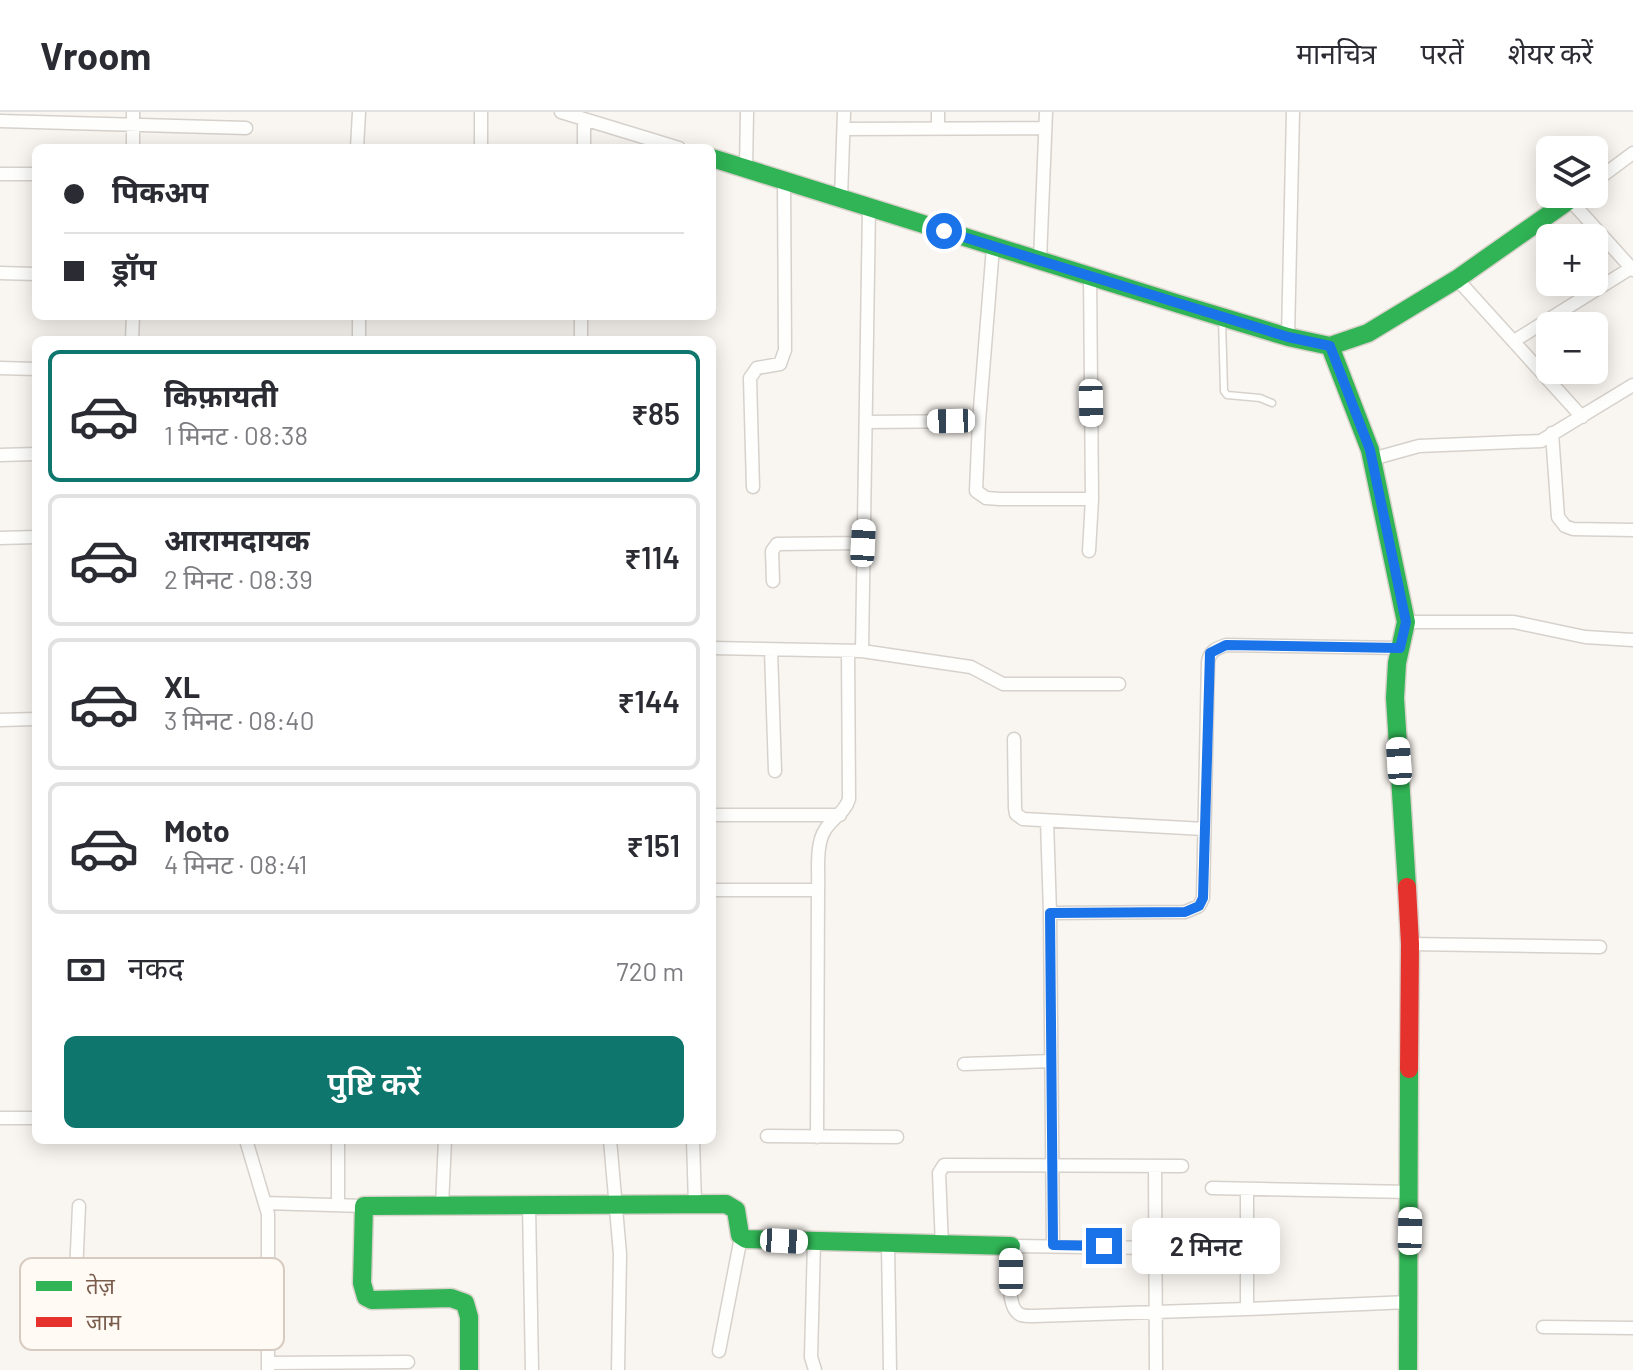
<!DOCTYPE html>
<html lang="hi">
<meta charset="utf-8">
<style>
body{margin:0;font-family:Barlow,"Noto Sans Devanagari",sans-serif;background:#f2f2f3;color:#2b2b33;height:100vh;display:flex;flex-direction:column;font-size:30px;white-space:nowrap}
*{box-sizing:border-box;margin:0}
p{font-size:26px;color:#7c7c81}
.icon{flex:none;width:44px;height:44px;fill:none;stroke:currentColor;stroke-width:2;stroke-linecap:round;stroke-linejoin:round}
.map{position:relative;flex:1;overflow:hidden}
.sheet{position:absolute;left:32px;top:224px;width:684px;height:808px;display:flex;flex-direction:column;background:#fff;border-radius:12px;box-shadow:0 4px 20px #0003}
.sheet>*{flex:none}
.top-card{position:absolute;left:32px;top:32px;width:684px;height:176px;border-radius:12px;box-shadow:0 4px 20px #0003;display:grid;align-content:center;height:176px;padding:0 32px;background:#fff}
.fabs{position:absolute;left:1536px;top:24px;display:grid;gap:16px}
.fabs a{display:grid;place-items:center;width:72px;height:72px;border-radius:12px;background:#fff;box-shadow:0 4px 20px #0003;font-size:40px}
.end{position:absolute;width:36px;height:36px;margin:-18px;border:10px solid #1a73e8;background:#fff;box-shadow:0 0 0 4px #fff}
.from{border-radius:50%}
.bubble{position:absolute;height:56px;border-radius:12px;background:#fff;box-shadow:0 4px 20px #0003;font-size:26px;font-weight:600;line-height:56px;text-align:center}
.car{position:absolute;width:24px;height:48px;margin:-24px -12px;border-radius:10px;box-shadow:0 0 6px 2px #0007;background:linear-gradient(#fff 24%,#345 0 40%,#fff 0 76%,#345 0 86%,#fff 0)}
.top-card b{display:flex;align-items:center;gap:28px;height:76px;font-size:30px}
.top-card b+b{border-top:2px solid #e1e1e2}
.top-card i{width:20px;height:20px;background:#2b2b33}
ul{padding:14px 0 0;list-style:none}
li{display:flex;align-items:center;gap:24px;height:132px;margin:0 16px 12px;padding:0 16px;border:4px solid #e1e1e2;border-radius:12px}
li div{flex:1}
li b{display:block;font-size:30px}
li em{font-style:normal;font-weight:600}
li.on{border-color:#0f766e}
li>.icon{width:72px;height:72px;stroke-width:1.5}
.pay{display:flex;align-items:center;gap:20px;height:88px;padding:0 32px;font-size:30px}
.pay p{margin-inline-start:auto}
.action{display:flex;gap:16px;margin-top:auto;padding:16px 32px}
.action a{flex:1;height:92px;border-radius:12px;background:#0f766e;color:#fff;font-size:32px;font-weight:600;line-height:92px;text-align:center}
header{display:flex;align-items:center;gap:48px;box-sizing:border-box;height:112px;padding:0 40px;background:#fff;border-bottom:2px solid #e1e1e2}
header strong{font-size:38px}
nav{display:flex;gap:44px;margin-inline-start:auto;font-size:28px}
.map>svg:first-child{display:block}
</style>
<header>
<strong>Vroom</strong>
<nav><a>मानचित्र</a><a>परतें</a><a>शेयर करें</a></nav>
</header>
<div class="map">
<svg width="1633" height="1258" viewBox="0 0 1633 1258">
<rect width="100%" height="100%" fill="#f9f5f0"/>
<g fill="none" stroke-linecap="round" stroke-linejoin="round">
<g stroke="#d7d1cb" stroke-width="9">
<path id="lane" d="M1222,207L1224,279L1227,283L1260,286L1272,291"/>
</g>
<g stroke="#d7d1cb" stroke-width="15">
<path id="street" d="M561,0L679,36
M0,9L246,16
M938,16V0
M844,17L1045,16
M133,36V0
M357,36L359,0
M481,36V0
M584,36V7
M746,57L747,0
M0,62H36
M1594,70L1633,41
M841,86L844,0
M1570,88L1633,158
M1040,148L1046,0
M0,161L36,162
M1090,163L1092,387
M1457,167L1582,305
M1288,225L1293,0
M132,228L133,204
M359,228V204
M581,228V204
M1514,229L1631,156
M0,256L36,257
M979,309L993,135
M867,310L979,309L976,379L986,386L1000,387H1092L1089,439
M1552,321L1558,405L1565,414L1573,417L1633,418
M0,343L36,342
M1372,347L1419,334L1541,329L1633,273
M753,375L750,266L757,256L780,252L785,238L784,68
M0,426L36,425
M773,469L772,439L777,432L863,431
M1406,510H1514L1585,525L1633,528
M712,536L862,539L971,555L1003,572H1119
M771,538L775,659
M862,539L869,95
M0,608L36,607
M1014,627L1015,696L1016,702L1023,707L1204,717
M712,703H840
M1047,709L1050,801L1053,1133
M712,778H818C819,761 815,733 825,718C832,706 845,701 849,687L848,539
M1050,801L1185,800L1199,794L1203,786L1208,550C1210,539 1215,537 1226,533L1400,536
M1410,832L1600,835
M964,952L1051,949
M0,1006H36
M767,1024L897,1025
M817,1025L818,778
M246,1028L268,1102V1258
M610,1028L620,1142L618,1258
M693,1028L695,1092
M1155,1054L1156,1258
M1212,1076L1410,1080
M1247,1078V1197L1409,1190
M265,1091L364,1094
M338,1093V1028
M79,1094L75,1184L79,1192H268
M442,1094L445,1028
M529,1094L532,1258
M814,1131L811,1245L815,1258
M888,1132L890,1258
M942,1134L939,1061L944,1053L1182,1054
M1155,1136L1011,1134C1011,1149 1006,1188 1016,1199C1020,1205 1027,1204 1034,1204L1247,1197
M1543,1215L1633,1216
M719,1239L741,1125
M268,1251L408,1250"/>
</g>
<g stroke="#d9d2cb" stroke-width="21">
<path id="fast" d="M712,46L1179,192L1288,225L1330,234L1368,221L1457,167L1578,82
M1330,234L1370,338L1406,510L1397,551L1395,586L1407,775
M469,1258V1205L465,1191L451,1186L372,1188L366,1185L362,1171L364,1094L726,1092L736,1098L740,1123L746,1127L1011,1134
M1408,1258L1409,957"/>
</g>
<g stroke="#d9d2cb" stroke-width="21">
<path id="jam" d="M1407,775L1410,832L1409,957"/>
</g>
<use href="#lane" stroke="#fefefd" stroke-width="6"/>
<use href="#street" stroke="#fefefd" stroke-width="12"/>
<use href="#fast" stroke="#30b455" stroke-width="18"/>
<use href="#jam" stroke="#e5322d" stroke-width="18"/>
</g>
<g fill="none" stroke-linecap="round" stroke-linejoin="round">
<path stroke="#1a73e8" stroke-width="10" d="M944,119L1288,225L1330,234L1370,338L1406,510L1400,536L1226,533L1210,541L1203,786L1199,794L1185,800L1050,801L1053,1133L1104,1134"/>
</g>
<rect x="20" y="1146" width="264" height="92" rx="12" fill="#fffaf3" stroke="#d7cbc1" stroke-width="2"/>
<rect x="36" y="1169" width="36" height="10" fill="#30b455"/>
<rect x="36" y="1205" width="36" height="10" fill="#e5322d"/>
<g font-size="22" fill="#7a5c4d">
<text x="86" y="1182">तेज़</text>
<text x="86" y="1218">जाम</text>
</g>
</svg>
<div class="fabs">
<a><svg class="icon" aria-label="layers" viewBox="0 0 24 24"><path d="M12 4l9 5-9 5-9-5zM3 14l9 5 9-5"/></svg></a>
<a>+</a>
<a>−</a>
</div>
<i class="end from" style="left:944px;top:119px"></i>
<i class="end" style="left:1104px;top:1134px"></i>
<div class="bubble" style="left:1132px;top:1106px;width:148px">2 मिनट</div>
<i class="car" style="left:1091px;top:291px;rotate:179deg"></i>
<i class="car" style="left:951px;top:309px;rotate:269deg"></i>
<i class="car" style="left:863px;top:431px;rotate:3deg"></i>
<i class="car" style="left:1399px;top:649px;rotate:356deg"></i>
<i class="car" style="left:1410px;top:1119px;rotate:1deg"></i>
<i class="car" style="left:784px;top:1129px;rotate:93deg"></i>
<i class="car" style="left:1011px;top:1160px;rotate:0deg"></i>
<div class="top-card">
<b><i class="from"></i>पिकअप</b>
<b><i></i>ड्रॉप</b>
</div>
<section class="sheet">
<ul>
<li class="on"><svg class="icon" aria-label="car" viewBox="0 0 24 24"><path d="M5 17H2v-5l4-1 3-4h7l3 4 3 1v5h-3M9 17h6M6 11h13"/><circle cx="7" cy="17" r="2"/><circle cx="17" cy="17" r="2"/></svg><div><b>किफ़ायती</b><p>1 मिनट · 08:38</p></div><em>₹85</em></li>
<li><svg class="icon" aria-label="car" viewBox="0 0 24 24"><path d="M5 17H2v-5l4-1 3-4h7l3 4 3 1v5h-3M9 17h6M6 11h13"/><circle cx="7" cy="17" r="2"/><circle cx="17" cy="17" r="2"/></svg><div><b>आरामदायक</b><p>2 मिनट · 08:39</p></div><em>₹114</em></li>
<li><svg class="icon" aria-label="car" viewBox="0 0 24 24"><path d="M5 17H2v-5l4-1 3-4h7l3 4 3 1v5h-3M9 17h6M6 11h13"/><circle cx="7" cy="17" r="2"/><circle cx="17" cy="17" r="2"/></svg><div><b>XL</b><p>3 मिनट · 08:40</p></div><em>₹144</em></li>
<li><svg class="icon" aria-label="car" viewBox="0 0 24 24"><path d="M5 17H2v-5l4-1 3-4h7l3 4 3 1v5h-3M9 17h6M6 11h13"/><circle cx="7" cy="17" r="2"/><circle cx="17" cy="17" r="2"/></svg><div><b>Moto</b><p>4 मिनट · 08:41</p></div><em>₹151</em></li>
</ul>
<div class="pay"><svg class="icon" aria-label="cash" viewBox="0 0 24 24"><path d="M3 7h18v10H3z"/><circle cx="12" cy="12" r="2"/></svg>नकद<p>720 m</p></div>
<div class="action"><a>पुष्टि करें</a></div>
</section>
</div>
